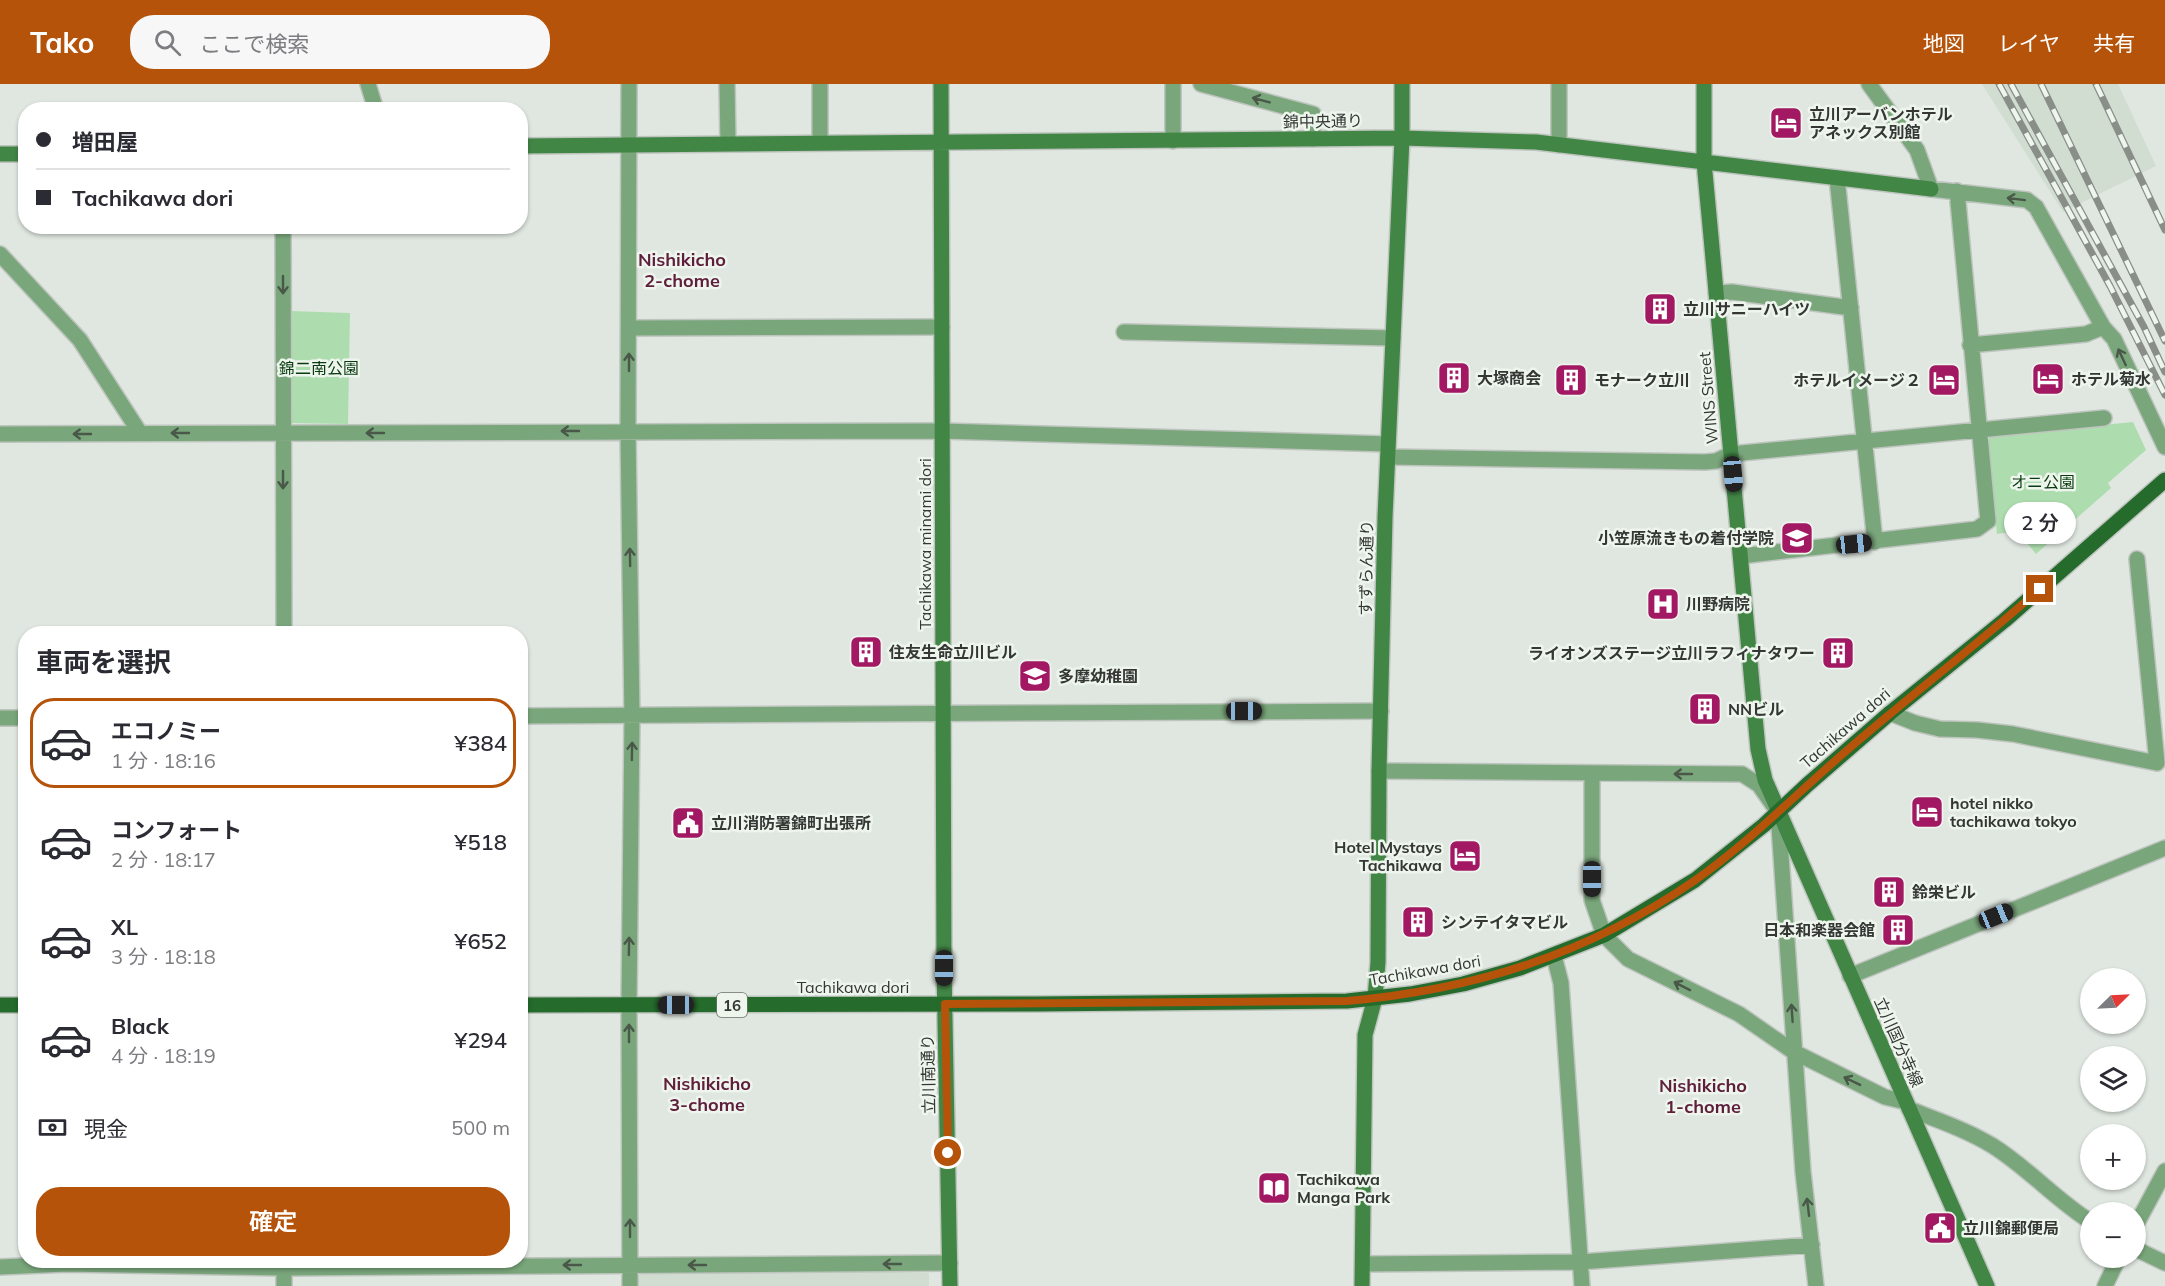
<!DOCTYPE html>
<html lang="ja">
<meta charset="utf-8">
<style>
body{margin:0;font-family:Mulish,"Noto Sans JP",sans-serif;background:#f7f7f7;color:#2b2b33;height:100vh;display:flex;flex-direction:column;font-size:22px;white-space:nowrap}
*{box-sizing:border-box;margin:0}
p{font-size:20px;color:#7c7c81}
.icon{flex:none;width:33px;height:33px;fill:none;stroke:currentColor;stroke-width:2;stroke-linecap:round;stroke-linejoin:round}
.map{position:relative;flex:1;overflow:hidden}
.details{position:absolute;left:18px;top:542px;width:510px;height:642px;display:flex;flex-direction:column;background:#fff;border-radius:24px;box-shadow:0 2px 4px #0004}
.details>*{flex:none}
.banner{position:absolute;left:18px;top:18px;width:510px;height:132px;border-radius:24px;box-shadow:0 2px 4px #0004;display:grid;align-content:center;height:132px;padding:0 18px;background:#fff}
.needle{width:39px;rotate:66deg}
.tools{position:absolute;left:2080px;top:884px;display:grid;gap:12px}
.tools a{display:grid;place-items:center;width:66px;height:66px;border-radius:50%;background:#fff;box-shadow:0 2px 4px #0004;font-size:30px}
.end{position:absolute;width:27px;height:27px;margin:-14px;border:8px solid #b45309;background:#fff;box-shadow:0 0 0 3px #fff}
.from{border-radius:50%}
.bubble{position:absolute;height:42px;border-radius:21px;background:#fff;box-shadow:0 2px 4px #0004;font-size:20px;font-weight:600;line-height:42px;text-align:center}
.car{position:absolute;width:18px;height:36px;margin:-18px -9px;border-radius:8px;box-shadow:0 0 4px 2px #0007;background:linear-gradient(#222 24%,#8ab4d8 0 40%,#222 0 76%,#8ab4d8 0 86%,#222 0)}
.banner b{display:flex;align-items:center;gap:21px;height:57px;font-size:22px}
.banner b+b{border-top:2px solid #e1e1e2}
.banner i{width:15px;height:15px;background:#2b2b33}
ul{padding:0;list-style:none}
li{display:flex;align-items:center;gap:18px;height:90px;margin:0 12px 9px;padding:0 6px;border:3px solid transparent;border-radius:24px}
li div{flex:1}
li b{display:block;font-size:22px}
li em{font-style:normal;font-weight:600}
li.selected{border-color:#b45309}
li>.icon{width:54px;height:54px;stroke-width:1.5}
h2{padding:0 18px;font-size:27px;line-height:72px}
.pay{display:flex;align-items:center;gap:15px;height:66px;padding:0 18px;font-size:22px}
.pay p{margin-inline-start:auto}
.primary-button{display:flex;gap:12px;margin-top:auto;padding:12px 18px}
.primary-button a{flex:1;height:69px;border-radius:24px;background:#b45309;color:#fff;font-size:24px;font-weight:600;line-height:69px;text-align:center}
header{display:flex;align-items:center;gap:36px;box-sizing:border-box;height:84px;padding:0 30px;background:#b45309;color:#fff}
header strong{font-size:28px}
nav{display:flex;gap:33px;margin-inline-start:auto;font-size:21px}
.search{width:420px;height:54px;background:#f7f7f7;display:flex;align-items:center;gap:15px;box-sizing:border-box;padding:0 21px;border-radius:24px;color:#7c7c81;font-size:22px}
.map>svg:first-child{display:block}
</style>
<header>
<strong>Tako</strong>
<div class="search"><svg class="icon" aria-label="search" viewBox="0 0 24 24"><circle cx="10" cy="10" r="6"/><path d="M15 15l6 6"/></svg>ここで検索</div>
<nav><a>地図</a><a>レイヤ</a><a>共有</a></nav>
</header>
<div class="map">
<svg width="2165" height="1202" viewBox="0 0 2165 1202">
<rect width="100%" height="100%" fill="#e0e7e0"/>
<path fill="#d0ddd0" d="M1982,0H2118L2156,82L2063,128Z
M630,1181L929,1189V1202H631Z"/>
<path fill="#adddae" d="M291,227L350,229L348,340L289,339Z
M2133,338L2146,366L2108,399L2111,404L2036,470L2017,447L1997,450L1987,356L1991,352Z"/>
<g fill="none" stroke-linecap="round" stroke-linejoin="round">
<g stroke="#bec4be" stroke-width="18">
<path id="street" d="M368,0L376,26
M629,0L628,347L632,633L629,921L630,1202
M727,0L728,59
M820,0V58
M1173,0V57
M1201,0L1313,30V55
M1559,0V61
M1869,0L1917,66L1931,105L2027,116L2036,123L2103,243L2114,255L2165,363
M1837,94L1875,458
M283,142L284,549
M0,170L80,256L140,349
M1716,209L1732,208L1851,224
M629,244L942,243
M1124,248L1393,254
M1970,261L2086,250L2103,243
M0,350L942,347L1388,360
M1388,373L1705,378L1716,377L1731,370L2104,334
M1741,472L1977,445L1988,437L1957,107
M1890,629L1915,639L1940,645L1977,646L2013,650L2157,679L2137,475
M520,632L1381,627
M0,634H26
M1379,687L1742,690L1759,701L1778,728L1803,1088L1816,1202
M1592,690V816L1604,851L1628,875L1739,930L1794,968L1885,1013L1906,1018
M1554,872L1561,899L1582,1202
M1850,892L2165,764
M1909,1025C1937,1036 1967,1046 1993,1062C2028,1084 2056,1116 2091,1138
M2136,1141L2165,1087
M2136,1165L2165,1179
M284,1176V1202
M1363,1180L1580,1178L1812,1161
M0,1183L67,1180L284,1184L950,1179
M2105,1202L2119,1173"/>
</g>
<g stroke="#bec4be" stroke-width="18">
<path id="secondary" d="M941,0L944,883L950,1202
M1704,0V78L1711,153L1758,665L1765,696L1987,1202
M520,62L1402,54L1536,58L1931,105
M0,70H26
M1362,1202L1365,951L1375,914L1378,878L1379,687L1385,433L1402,54V0"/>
</g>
<g stroke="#bec4be" stroke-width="18">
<path id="primary" d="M0,921H26
M520,921L1037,920L1347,917L1410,910L1463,900L1520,884L1604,851L1695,796L1764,741L1807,701L1890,629L2005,536L2165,396"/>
</g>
<use href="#street" stroke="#7aa67b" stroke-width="15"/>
<use href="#secondary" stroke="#428646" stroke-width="15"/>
<use href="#primary" stroke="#256b2c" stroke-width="15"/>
<g stroke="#898e89" stroke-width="7">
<path id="rail" d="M1999,0L2110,202L2165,311
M2011,0L2144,243L2165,288
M2041,0L2165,257
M2096,0L2165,146"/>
</g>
<use href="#rail" stroke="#edf5ed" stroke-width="4.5" stroke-dasharray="14" stroke-linecap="butt"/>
</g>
<defs><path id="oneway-shaft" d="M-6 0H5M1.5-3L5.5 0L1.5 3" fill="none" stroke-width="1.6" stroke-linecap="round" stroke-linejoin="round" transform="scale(1.5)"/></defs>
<g stroke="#495849">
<use href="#oneway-shaft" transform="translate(1261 16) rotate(-165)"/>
<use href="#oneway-shaft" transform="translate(2016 115) rotate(-173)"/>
<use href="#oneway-shaft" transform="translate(283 201) rotate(90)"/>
<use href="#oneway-shaft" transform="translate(2122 273) rotate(-115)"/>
<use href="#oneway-shaft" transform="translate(629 278) rotate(-90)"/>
<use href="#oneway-shaft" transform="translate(570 347) rotate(180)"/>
<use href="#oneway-shaft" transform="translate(180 349) rotate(-180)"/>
<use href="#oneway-shaft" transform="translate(375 349) rotate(180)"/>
<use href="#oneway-shaft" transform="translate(82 350) rotate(180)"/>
<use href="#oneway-shaft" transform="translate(283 396) rotate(90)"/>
<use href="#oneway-shaft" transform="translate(630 473) rotate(-91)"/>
<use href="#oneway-shaft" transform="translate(632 667) rotate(-89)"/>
<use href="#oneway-shaft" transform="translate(1683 690) rotate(-180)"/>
<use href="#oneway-shaft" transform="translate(629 862) rotate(-89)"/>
<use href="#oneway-shaft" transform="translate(1682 902) rotate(-153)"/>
<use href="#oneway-shaft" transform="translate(1792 929) rotate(-94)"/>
<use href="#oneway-shaft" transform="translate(629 949) rotate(-90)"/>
<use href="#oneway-shaft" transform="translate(1852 997) rotate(-154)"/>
<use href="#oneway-shaft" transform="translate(1808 1123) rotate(-97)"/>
<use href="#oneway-shaft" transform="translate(630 1144) rotate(-90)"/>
<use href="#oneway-shaft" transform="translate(892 1180) rotate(180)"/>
<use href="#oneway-shaft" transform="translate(572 1181) rotate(180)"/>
<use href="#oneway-shaft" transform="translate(697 1181) rotate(180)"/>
</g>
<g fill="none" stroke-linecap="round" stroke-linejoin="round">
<path stroke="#b45309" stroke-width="8" d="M948,1069L945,920L1347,917C1474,906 1588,870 1694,797C1751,757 1799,707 1852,662C1914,609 1979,559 2040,505"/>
</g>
<defs>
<g id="hotel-square" transform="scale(1.725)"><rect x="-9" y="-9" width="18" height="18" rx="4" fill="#a21862" stroke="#edf5ed"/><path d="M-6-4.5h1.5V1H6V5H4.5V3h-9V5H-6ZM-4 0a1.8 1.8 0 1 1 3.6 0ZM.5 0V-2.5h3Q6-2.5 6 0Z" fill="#fff"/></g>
<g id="building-square" transform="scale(1.725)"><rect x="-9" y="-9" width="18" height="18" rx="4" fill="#a21862" stroke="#edf5ed"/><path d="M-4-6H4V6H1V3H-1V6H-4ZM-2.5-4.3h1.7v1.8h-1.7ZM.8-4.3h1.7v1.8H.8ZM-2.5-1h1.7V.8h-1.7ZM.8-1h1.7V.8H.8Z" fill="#fff"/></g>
<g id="school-square" transform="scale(1.725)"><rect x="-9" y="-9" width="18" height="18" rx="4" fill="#a21862" stroke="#edf5ed"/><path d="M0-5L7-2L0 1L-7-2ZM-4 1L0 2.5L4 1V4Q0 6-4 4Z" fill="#fff"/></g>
<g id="hospital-square" transform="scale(1.725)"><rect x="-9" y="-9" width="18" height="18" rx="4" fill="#a21862" stroke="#edf5ed"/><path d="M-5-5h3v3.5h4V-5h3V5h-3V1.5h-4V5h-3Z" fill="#fff"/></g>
<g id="civic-square" transform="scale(1.725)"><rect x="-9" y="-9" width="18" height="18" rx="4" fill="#a21862" stroke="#edf5ed"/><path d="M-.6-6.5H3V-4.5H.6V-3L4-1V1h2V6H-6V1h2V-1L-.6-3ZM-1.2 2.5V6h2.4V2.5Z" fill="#fff"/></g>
<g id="library-square" transform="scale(1.725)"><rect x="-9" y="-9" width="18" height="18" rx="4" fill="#a21862" stroke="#edf5ed"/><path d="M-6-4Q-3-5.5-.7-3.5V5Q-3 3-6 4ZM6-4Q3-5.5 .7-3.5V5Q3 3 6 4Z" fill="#fff"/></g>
</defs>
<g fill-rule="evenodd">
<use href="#hotel-square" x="1786" y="39"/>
<use href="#building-square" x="1660" y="225"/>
<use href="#building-square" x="1454" y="294"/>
<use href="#hotel-square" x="2048" y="295"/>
<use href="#building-square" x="1571" y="296"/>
<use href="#hotel-square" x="1944" y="296"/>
<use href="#school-square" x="1797" y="454"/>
<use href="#hospital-square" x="1663" y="520"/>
<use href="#building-square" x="866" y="568"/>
<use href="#building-square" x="1838" y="569"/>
<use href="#school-square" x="1035" y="592"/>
<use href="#building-square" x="1705" y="625"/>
<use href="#hotel-square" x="1927" y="728"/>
<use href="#civic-square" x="688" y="739"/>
<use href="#hotel-square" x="1465" y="772"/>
<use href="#building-square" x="1889" y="808"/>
<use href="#building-square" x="1418" y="838"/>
<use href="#building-square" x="1898" y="846"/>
<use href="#library-square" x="1274" y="1104"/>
<use href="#civic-square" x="1940" y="1144"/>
</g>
<g text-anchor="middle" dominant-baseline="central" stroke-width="5" stroke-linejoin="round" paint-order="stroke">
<rect fill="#edf5ed" stroke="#6c706c" stroke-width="1.5" x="717" y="909" width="30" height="24" rx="4.5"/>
<g font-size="15" font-weight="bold" fill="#343734">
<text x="732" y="921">16</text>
</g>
<g font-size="16" font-weight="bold" fill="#343734" stroke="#edf5ed" text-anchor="start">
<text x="1809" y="30">立川アーバンホテル<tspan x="1809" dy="18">アネックス別館</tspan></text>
<text x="1683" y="225">立川サニーハイツ</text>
<text x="1477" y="294">大塚商会</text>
<text x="2071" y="295">ホテル菊水</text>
<text x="1594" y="296">モナーク立川</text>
<text x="1921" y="296" text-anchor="end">ホテルイメージ２</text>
<text x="1774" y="454" text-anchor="end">小笠原流きもの着付学院</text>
<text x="1686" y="520">川野病院</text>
<text x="889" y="568">住友生命立川ビル</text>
<text x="1815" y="569" text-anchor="end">ライオンズステージ立川ラフィナタワー</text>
<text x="1058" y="592">多摩幼稚園</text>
<text x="1728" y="625">NNビル</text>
<text x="1950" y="719">hotel nikko<tspan x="1950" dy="18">tachikawa tokyo</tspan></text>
<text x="711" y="739">立川消防署錦町出張所</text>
<text x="1442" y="763" text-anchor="end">Hotel Mystays<tspan x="1442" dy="18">Tachikawa</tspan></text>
<text x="1912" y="808">鈴栄ビル</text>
<text x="1441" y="838">シンテイタマビル</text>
<text x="1875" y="846" text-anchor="end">日本和楽器会館</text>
<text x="1297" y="1095">Tachikawa<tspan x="1297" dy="18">Manga Park</tspan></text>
<text x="1963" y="1144">立川錦郵便局</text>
</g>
<g font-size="16" fill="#343734" stroke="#edf5ed">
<text transform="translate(1323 37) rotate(-1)">錦中央通り</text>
<text transform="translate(1708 314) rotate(-95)">WINS Street</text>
<text transform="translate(925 460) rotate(-90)">Tachikawa minami dori</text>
<text transform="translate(1366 484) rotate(-89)">すずらん通り</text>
<text transform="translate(1845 644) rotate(-41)">Tachikawa dori</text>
<text transform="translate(1425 886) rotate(-10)">Tachikawa dori</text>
<text x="853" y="903">Tachikawa dori</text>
<text transform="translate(1899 958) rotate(66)">立川国分寺線</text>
<text transform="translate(928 990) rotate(-91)">立川南通り</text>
</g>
<g font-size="16" fill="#093b10" stroke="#edf5ed">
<text x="319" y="284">錦二南公園</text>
<text x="2043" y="398">オニ公園</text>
</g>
<g font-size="18" font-weight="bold" fill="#5f1e3c" stroke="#edf5ed">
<text x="682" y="175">Nishikicho<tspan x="682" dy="21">2-chome</tspan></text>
<text x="707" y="999">Nishikicho<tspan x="707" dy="21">3-chome</tspan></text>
<text x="1703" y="1001">Nishikicho<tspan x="1703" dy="21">1-chome</tspan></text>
</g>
</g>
</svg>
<div class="tools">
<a><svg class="needle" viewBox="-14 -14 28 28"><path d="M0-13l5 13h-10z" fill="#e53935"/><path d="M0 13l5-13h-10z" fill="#7c7c81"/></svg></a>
<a><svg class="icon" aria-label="layers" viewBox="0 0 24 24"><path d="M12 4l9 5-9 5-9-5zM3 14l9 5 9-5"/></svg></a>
<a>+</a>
<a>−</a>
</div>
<i class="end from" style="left:948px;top:1069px"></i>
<i class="end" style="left:2040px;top:505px"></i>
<div class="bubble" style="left:2004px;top:418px;width:72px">2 分</div>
<i class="car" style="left:1733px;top:390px;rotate:175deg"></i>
<i class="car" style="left:1854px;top:460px;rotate:84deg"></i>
<i class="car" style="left:1244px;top:627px;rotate:90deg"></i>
<i class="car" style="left:1592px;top:795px;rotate:180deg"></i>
<i class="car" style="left:1996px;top:832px;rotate:68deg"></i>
<i class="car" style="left:944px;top:884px;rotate:180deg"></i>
<i class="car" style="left:676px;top:921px;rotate:270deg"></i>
<div class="banner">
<b><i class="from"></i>増田屋</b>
<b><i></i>Tachikawa dori</b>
</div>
<section class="details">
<h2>車両を選択</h2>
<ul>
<li class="selected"><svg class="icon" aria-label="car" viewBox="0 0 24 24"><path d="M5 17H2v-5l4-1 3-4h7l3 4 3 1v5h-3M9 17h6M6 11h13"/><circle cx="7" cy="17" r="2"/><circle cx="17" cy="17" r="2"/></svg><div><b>エコノミー</b><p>1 分 · 18:16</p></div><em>¥384</em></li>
<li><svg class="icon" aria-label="car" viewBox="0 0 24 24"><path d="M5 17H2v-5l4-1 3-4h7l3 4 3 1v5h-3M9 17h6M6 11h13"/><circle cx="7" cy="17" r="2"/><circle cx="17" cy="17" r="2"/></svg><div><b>コンフォート</b><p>2 分 · 18:17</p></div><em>¥518</em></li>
<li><svg class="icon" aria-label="car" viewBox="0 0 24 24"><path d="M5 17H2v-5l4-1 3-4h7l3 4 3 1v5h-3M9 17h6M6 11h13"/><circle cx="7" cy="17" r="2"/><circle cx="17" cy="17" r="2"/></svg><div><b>XL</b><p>3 分 · 18:18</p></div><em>¥652</em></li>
<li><svg class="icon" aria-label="car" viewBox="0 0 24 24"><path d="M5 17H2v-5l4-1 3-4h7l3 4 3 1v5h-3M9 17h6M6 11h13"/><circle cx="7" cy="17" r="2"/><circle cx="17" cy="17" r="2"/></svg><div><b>Black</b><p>4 分 · 18:19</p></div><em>¥294</em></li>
</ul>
<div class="pay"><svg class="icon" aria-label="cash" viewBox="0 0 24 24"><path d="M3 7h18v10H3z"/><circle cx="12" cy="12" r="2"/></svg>現金<p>500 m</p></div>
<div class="primary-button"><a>確定</a></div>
</section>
</div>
